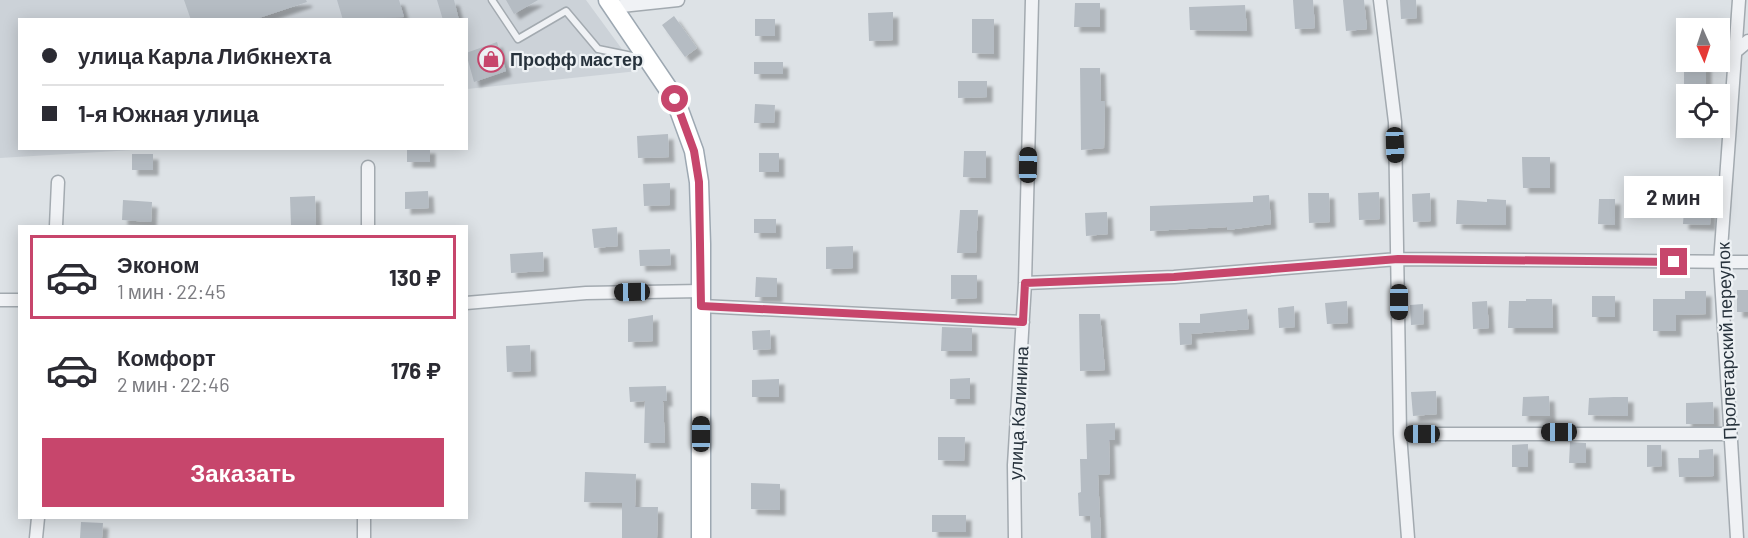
<!DOCTYPE html>
<html lang="ru">
<meta charset="utf-8">
<style>
body{margin:0;font-family:Barlow,sans-serif;background:#f2f2f3;color:#2b2b33;height:100vh;display:flex;flex-direction:column;font-size:22px;white-space:nowrap}
*{box-sizing:border-box;margin:0}
p{font-size:20px;color:#7c7c81}
.icon{flex:none;width:33px;height:33px;fill:none;stroke:currentColor;stroke-width:2;stroke-linecap:round;stroke-linejoin:round}
.map{position:relative;flex:1;overflow:hidden}
.side{position:absolute;left:18px;top:225px;width:450px;height:294px;display:flex;flex-direction:column;background:#fff;border-radius:0px;box-shadow:0 3px 15px #0003}
.side>*{flex:none}
.top-card{position:absolute;left:18px;top:18px;width:450px;height:132px;border-radius:0px;box-shadow:0 3px 15px #0003;display:grid;align-content:center;height:132px;padding:0 24px;background:#fff}
.needle{width:39px;rotate:177deg}
.tools{position:absolute;left:1676px;top:18px;display:grid;gap:12px}
.tools a{display:grid;place-items:center;width:54px;height:54px;border-radius:0px;background:#fff;box-shadow:0 3px 15px #0003;font-size:30px}
.end{position:absolute;width:27px;height:27px;margin:-14px;border:8px solid #c7466c;background:#fff;box-shadow:0 0 0 3px #fff}
.from{border-radius:50%}
.bubble{position:absolute;height:42px;border-radius:0px;background:#fff;box-shadow:0 3px 15px #0003;font-size:20px;font-weight:700;line-height:42px;text-align:center}
.car{position:absolute;width:18px;height:36px;margin:-18px -9px;border-radius:8px;box-shadow:0 0 4px 2px #0007;background:linear-gradient(#222 24%,#8ab4d8 0 40%,#222 0 76%,#8ab4d8 0 86%,#222 0)}
.top-card b{display:flex;align-items:center;gap:21px;height:57px;font-size:22px}
.top-card b+b{border-top:2px solid #e1e1e2}
.top-card i{width:15px;height:15px;background:#2b2b33}
ul{padding:10px 0 0;list-style:none}
li{display:flex;align-items:center;gap:18px;height:84px;margin:0 12px 9px;padding:0 12px;border:3px solid transparent;border-radius:0px}
li div{flex:1}
li b{display:block;font-size:22px}
li em{font-style:normal;font-weight:700}
li.selected{border-color:#c7466c}
li>.icon{width:54px;height:54px;stroke-width:1.5}
.action{display:flex;gap:12px;margin-top:auto;padding:12px 24px}
.action a{flex:1;height:69px;border-radius:0px;background:#c7466c;color:#fff;font-size:24px;font-weight:700;line-height:69px;text-align:center}
.map>svg:first-child{display:block}
</style>
<div class="map">
<svg width="1748" height="538" viewBox="0 0 1748 538">
<defs>
<filter id="shadow"><feDropShadow dx="5.5" dy="5.5" stdDeviation="1.5" flood-color="#0004"/></filter>
</defs>
<rect width="100%" height="100%" fill="#dde2e6"/>
<path fill="#ccd2d8" d="M0,0H586L638,71L467,89L466,20H20V148L150,149L0,158Z"/>
<path fill="#b5bcc3" filter="url(#shadow)" d="M184,0H306L307,2L253,20H191Z
M337,0H399L404,17L343,20Z
M437,0H454L459,20H443Z
M506,0H538L514,14Z
M1293,0H1313L1315,28L1295,29Z
M1343,0H1364L1367,29L1346,31Z
M1400,0H1416L1417,18L1401,19Z
M1075,3H1100V27H1074Z
M1245,5L1247,31L1190,30L1189,7Z
M893,12V40L869,41L868,13Z
M674,16L697,48L685,57L662,25Z
M755,19H775V36H755Z
M972,19H994V54L972,53Z
M497,42L506,71L474,82L466,53Z
M754,62H783V74H754Z
M1684,65H1706V90H1684Z
M1080,68H1100L1101,101H1105L1104,148L1081,150Z
M958,81H987V97L958,98Z
M755,104L775,105L774,123H754Z
M668,134L669,157L638,158L637,136Z
M407,148H430V162H407Z
M964,151H986V178L963,177Z
M759,153H779V172H759Z
M132,154H153V170H132Z
M1522,157H1550V188H1523Z
M670,183V205L644,206L643,184Z
M428,191L429,208L405,209V192Z
M1379,192L1380,219L1359,220L1358,193Z
M1308,193H1329L1330,222L1309,223Z
M1430,193L1431,221L1413,222L1412,194Z
M1685,194L1711,195L1710,225L1683,224Z
M1269,195L1271,224L1228,230L1227,227L1150,231V206L1253,202V196Z
M315,196L316,226H291L290,197Z
M1487,199L1506,200V225L1456,224L1457,200L1487,202Z
M1599,199H1615V225L1598,224Z
M123,200L152,202L151,222L122,220Z
M960,210H978L976,253H957Z
M1107,212L1108,234L1086,236L1085,213Z
M754,219H776V233H754Z
M617,227L618,246L594,248L592,229Z
M853,246V268L826,269V247Z
M670,249L671,265L640,266L639,250Z
M543,252L544,271L511,273L510,254Z
M951,275H977V298L951,299Z
M756,277L777,278V297H755Z
M1737,290H1748V312H1737Z
M1685,291H1706V314L1676,315V331H1653V299H1685Z
M1592,296H1615V317H1592Z
M1526,299H1552L1553,328H1508L1509,301H1526Z
M1347,301L1348,323L1327,324L1325,303Z
M1487,301L1489,328L1473,329L1472,302Z
M1423,304L1424,324L1411,325L1410,305Z
M1294,306L1295,327L1279,328L1278,308Z
M1247,309L1249,329L1191,334L1192,344L1180,345L1179,323H1200V314Z
M1079,314H1100L1105,370L1080,371Z
M653,315V341L628,342V319Z
M942,327L972,328V351H941Z
M770,330L771,349L753,350L752,331Z
M530,345L531,371L507,372L506,346Z
M970,378V399H950V379Z
M779,379V397H752V380Z
M666,386L667,401H663L665,443H644L645,401L630,402L629,387Z
M1436,391L1437,414L1413,416L1411,392Z
M1549,396L1550,416H1522L1523,397Z
M1614,397H1628V416L1588,415L1589,398Z
M1713,402L1714,424H1686V403Z
M1115,423V440H1109L1110,474L1098,475L1101,538H1091L1090,516H1079L1078,493L1081,492L1080,459H1087L1086,424Z
M938,437H965L964,461L938,460Z
M1570,442L1586,443V463H1569Z
M1528,444V467H1512V445Z
M1647,445H1661L1662,466L1647,467Z
M1713,449L1714,476L1679,477L1678,458H1699V450Z
M585,472L636,474L635,507H658L657,538H622V503L584,502Z
M751,483L780,484V510L751,509Z
M932,515H966V532H932Z
M81,522L103,523L102,538H80Z"/>
<g fill="none" stroke-linecap="round" stroke-linejoin="round">
<g stroke="#a3aab0" stroke-width="9">
<path id="service" d="M492,0L518,39L566,11L598,49L642,58"/>
</g>
<g stroke="#a3aab0" stroke-width="15">
<path id="minor" d="M1380,0L1395,122L1400,434L1408,538
M612,7L678,0
M1734,53L1748,41
M56,226L58,182
M368,226V167
M1025,283L1174,277L1398,259L1748,262
M0,300H20
M466,303L586,293L701,291
M701,306L1023,322
M1400,434H1729
M36,538L38,518
M364,538V518
M1015,538L1014,465L1025,283L1032,0
M1737,538L1720,263L1739,0"/>
</g>
<g stroke="#9da8b2" stroke-width="21">
<path id="primary" d="M608,0L675,99L694,151L699,182L701,244V538"/>
</g>
<use href="#service" stroke="#f0f2f5" stroke-width="6"/>
<use href="#minor" stroke="#f0f2f5" stroke-width="12"/>
<use href="#primary" stroke="#fff" stroke-width="18"/>
</g>
<g fill="none" stroke-linecap="round" stroke-linejoin="round">
<path stroke="#c7466c" stroke-width="8" d="M675,99L694,151L699,182L701,306L1023,322L1025,283L1174,277L1398,259L1674,262"/>
</g>
<defs>
<g id="shop-ring" transform="scale(1.35)"><circle r="9.5" fill="#edf1f4" stroke="#c7466c" stroke-width="1.5"/><path d="M-5-2.5h2.3a2.7 3.5 0 0 1 5.4 0H5L5.5 6h-11ZM-1.5-2.5h3a1.5 2.3 0 0 0-3 0Z" fill="#c7466c"/></g>
</defs>
<g fill-rule="evenodd">
<use href="#shop-ring" x="491" y="59"/>
</g>
<g text-anchor="middle" dominant-baseline="central" stroke-width="4.5" stroke-linejoin="round" paint-order="stroke">
<g font-size="18" font-weight="bold" fill="#27323c" stroke="#edf1f4" text-anchor="start">
<text x="510" y="59">Профф мастер</text>
</g>
<g font-size="18" fill="#27323c" stroke="#edf1f4">
<text transform="translate(1726 341) rotate(-92)">Пролетарский переулок</text>
<text transform="translate(1018 413) rotate(-87)">улица Калинина</text>
</g>
</g>
</svg>
<div class="tools">
<a><svg class="needle" viewBox="-14 -14 28 28"><path d="M0-13l5 13h-10z" fill="#e53935"/><path d="M0 13l5-13h-10z" fill="#7c7c81"/></svg></a>
<a><svg class="icon" aria-label="locate" viewBox="0 0 24 24"><circle cx="12" cy="12" r="6"/><path d="M12 2v4M12 18v4M2 12h4M18 12h4"/></svg></a>
</div>
<i class="end from" style="left:675px;top:99px"></i>
<i class="end" style="left:1674px;top:262px"></i>
<div class="bubble" style="left:1624px;top:176px;width:99px">2 мин</div>
<i class="car" style="left:1395px;top:145px;rotate:178deg"></i>
<i class="car" style="left:1028px;top:165px;rotate:1deg"></i>
<i class="car" style="left:632px;top:292px;rotate:269deg"></i>
<i class="car" style="left:1399px;top:302px;rotate:180deg"></i>
<i class="car" style="left:1559px;top:432px;rotate:270deg"></i>
<i class="car" style="left:701px;top:434px;rotate:0deg"></i>
<i class="car" style="left:1422px;top:434px;rotate:270deg"></i>
<div class="top-card">
<b><i class="from"></i>улица Карла Либкнехта</b>
<b><i></i>1-я Южная улица</b>
</div>
<section class="side">
<ul>
<li class="selected"><svg class="icon" aria-label="car" viewBox="0 0 24 24"><path d="M5 17H2v-5l4-1 3-4h7l3 4 3 1v5h-3M9 17h6M6 11h13"/><circle cx="7" cy="17" r="2"/><circle cx="17" cy="17" r="2"/></svg><div><b>Эконом</b><p>1 мин · 22:45</p></div><em>130 ₽</em></li>
<li><svg class="icon" aria-label="car" viewBox="0 0 24 24"><path d="M5 17H2v-5l4-1 3-4h7l3 4 3 1v5h-3M9 17h6M6 11h13"/><circle cx="7" cy="17" r="2"/><circle cx="17" cy="17" r="2"/></svg><div><b>Комфорт</b><p>2 мин · 22:46</p></div><em>176 ₽</em></li>
</ul>
<div class="action"><a>Заказать</a></div>
</section>
</div>
